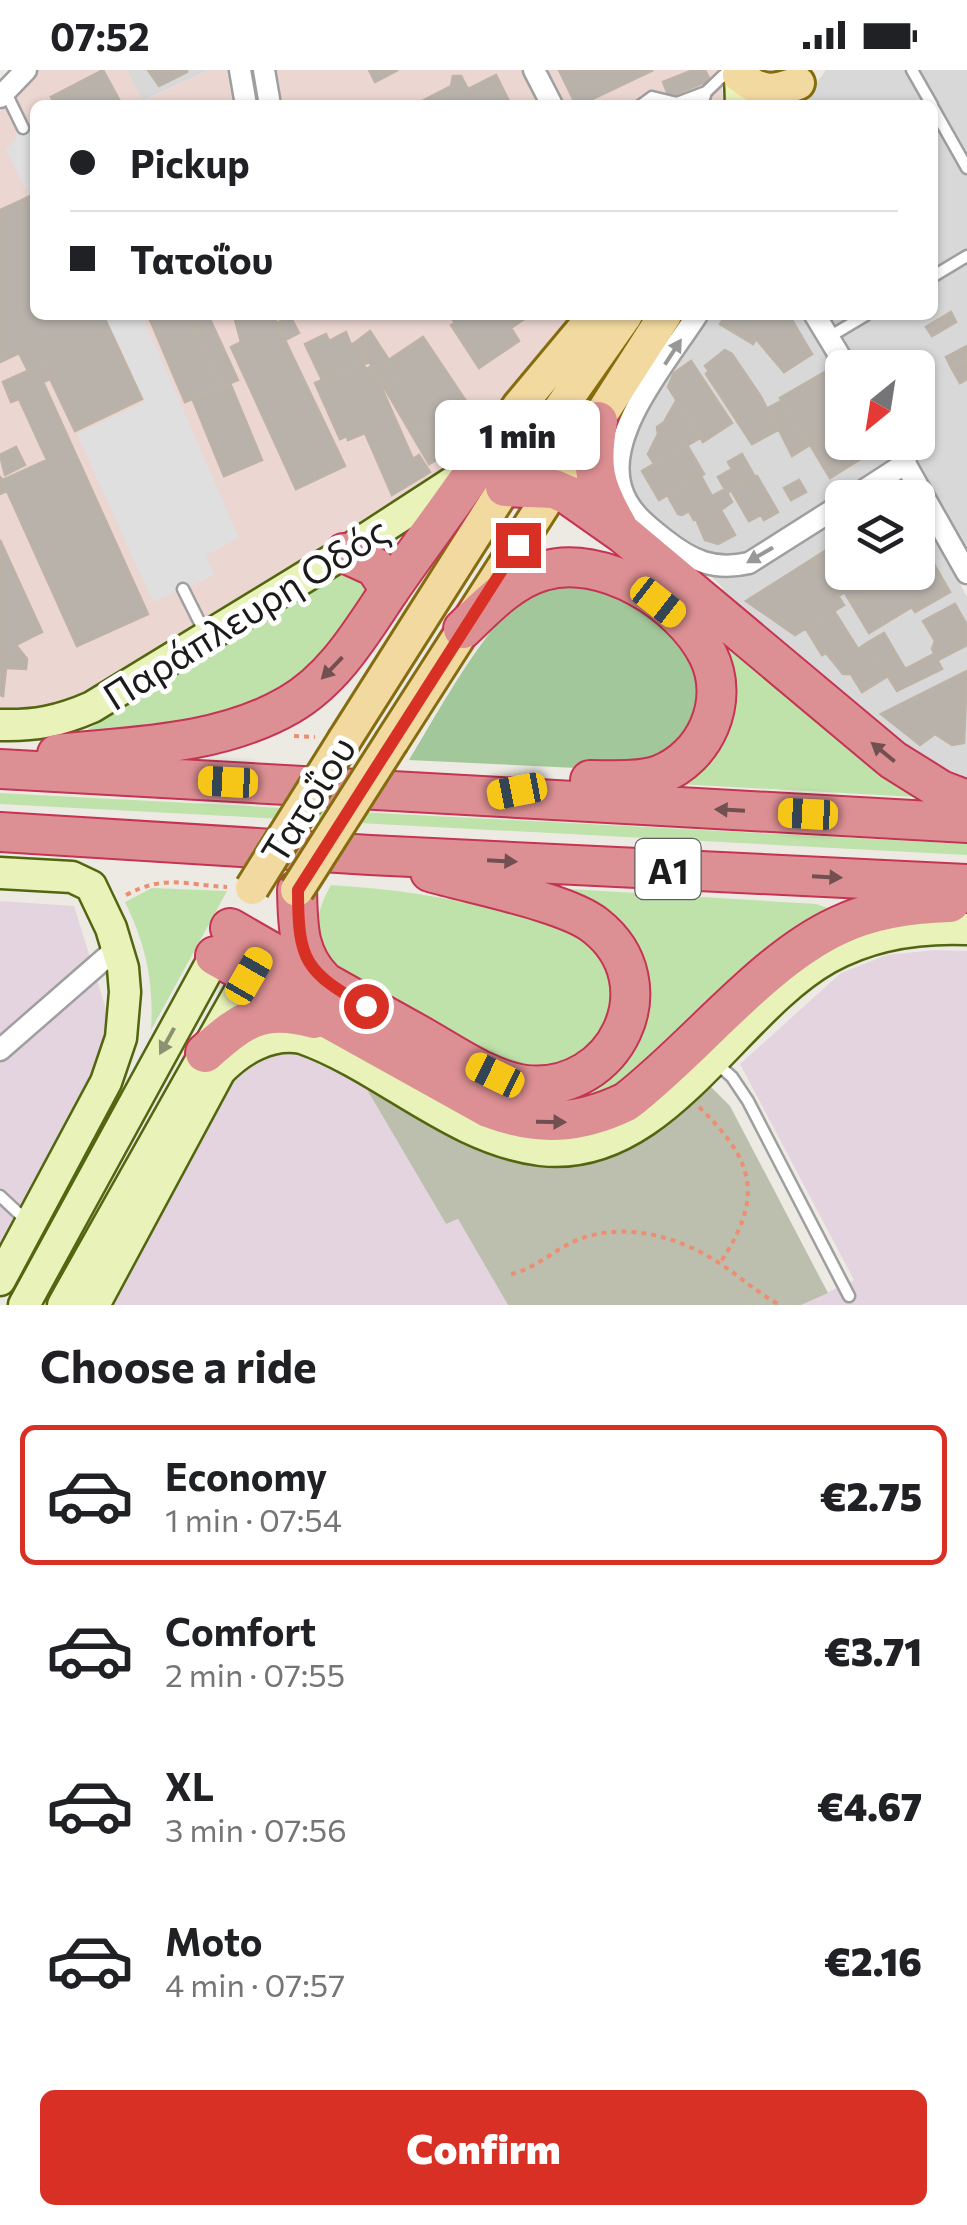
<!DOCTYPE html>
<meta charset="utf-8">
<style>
body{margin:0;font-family:Commissioner,sans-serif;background:#f2f2f2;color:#202124;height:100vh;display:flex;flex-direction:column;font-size:38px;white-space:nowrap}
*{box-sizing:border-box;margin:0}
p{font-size:32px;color:#757577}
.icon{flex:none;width:55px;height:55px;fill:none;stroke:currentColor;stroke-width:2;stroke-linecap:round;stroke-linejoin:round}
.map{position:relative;height:1235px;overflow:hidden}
.side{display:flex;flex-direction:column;background:#fff;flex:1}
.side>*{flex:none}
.banner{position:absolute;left:30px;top:30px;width:908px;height:220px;border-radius:15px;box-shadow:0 2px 8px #0004;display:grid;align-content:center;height:220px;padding:0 40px;background:#fff}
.needle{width:65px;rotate:210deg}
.tools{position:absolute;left:825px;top:280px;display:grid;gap:20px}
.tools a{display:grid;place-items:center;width:110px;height:110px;border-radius:15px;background:#fff;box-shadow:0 2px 8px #0004;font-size:50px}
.end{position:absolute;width:45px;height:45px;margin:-22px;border:12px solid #d93025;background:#fff;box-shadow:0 0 0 5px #fff}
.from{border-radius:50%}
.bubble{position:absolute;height:70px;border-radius:15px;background:#fff;box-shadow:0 2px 8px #0004;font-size:32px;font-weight:800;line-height:70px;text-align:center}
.car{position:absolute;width:30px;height:60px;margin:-30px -15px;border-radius:12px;box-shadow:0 0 8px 2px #0007;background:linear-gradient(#f5c518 24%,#345 0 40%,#f5c518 0 76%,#345 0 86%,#f5c518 0)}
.banner b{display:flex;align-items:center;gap:35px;height:95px;font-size:38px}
.banner b+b{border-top:2px solid #e0e0e0}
.banner i{width:25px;height:25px;background:#202124}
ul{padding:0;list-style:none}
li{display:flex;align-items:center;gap:30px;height:140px;margin:0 20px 15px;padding:0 20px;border:5px solid transparent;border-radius:15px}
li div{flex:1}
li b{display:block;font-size:38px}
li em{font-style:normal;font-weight:800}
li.current{border-color:#d93025}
li>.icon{width:90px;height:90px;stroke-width:1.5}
h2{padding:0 40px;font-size:45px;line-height:120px}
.button{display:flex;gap:20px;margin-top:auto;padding:20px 40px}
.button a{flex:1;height:115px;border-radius:15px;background:#d93025;color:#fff;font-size:40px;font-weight:800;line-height:115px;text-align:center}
.status{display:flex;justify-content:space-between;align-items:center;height:70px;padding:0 50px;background:#fff;direction:ltr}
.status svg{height:28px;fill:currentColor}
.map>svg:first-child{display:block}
</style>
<div class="status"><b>07:52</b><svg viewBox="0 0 49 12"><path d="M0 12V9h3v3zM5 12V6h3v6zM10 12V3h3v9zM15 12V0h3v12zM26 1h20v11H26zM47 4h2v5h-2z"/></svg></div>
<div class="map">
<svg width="967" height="1235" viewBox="0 0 967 1235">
<rect width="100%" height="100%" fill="#eceae2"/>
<path fill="#d9d8d8" d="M127,0H209L142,31Z
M826,0H967V496L897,373L918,372V298L855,297L826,245H932V35H799Z
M705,245H806L842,306V372L882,373L914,427L842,428V502H918V434L967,527V714L921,697L719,531L723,518L642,439L633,420L626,392L634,362Z"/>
<path fill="#ecd6d2" d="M39,0H127L143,31L209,0H721L723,35H35V245H583L536,291L488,361L436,413L70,634L0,647V42Z"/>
<path fill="#e4d4df" d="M0,831L74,836L110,952L80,1041L0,1189Z
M935,880L967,881V1235H801L854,1210L740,994L841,903L887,885Z
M278,981L314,984L359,1006L446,1154L458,1149L508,1235H108L223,1024L249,994Z"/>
<path fill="#bdbfae" d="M359,1006L563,1091L611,1084L655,1062L708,1014L730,1036L828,1223L801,1235H508L458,1149L446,1154Z"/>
<path fill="#bfe2ab" d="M343,504H358L367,512L370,524L322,592L235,649L79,665Z
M708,557L919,725L916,727L678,714Z
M0,723L967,774V785L0,734Z
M331,815C396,819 457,828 520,846C534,850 551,852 564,859C595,873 616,905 612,939C610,955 596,972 589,986L517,1004L325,892C317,858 313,847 331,815Z
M536,817L816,834L840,842L641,1006L591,1038L498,1023L557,1029L640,921Z
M152,818L227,821L151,960C154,912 146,875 125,832Z"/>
<path fill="#a2c79a" d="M600,511L672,559L708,617L684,678L619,700L409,690C434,650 496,533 538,519C557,512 581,514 600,511Z"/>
<path fill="#dfdfdf" d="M35,53V122L28,124L6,80L23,58Z
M105,245H142L239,468L206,485L215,505L153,532L77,364L145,332Z"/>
<path fill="#b8b2ab" stroke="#bcb2a6" stroke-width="2.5" d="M103,0L122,35H56L51,27Z
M148,0H187V2L159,16Z
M369,0H398L375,12Z
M559,0H653L580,35H576Z
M693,0H705L710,10L669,27L663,12Z
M496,5L511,35H424L422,31L451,16L453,6H461L468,19Z
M35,124V245H103L142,329L75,361L43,294L28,301L19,283L0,292V140Z
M951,242L956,252L932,266L926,257Z
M148,245H189L221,317L185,332Z
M189,245H208L238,310L221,317Z
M273,245L345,396L296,419L231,277L241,272L234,246Z
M450,245H503L519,271L479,298L451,255L455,253Z
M503,245H530L511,258Z
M726,245H789L812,284L784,302L756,269L753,274L720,254Z
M290,246L299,263L287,269L277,253Z
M370,261L389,290L384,293L411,334L407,338L421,359L426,356L445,385L429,394L357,271Z
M346,262L351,275L357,271L367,293L322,310L305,274L326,264L329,271Z
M423,267L482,355L443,381L426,356L421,359L407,338L411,334L384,293Z
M967,276V288L951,297L946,287Z
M725,280L732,284L761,327L778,360L752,374L706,304L709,301L705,296Z
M691,291L732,353L703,372L668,317L674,303Z
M967,291V309L960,313L952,299Z
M43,294L50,309L43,312L148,544L77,576L7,421L0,424V407L3,410L47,390L19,329L11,332L3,312Z
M363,294L366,299L372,296L413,389L419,385L430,402L392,425L365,363L348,370L347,366L340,369L315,313Z
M830,299L842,321V357L808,376L780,328Z
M230,313L262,390L224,406L192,328Z
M676,331L700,368L654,394L648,384L658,364L657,357L664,352Z
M781,331L808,376L792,386L768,338Z
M842,357V372H871L875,380L830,408L810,375Z
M687,375L704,404L659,430L642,401Z
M16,377L25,395L5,405L0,385Z
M742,384L755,407L741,415L728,392Z
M732,399L741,415L727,423L718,407Z
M701,406L712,426L725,419L732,432L721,440L735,465L718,474L705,470L696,449L694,450L690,443L691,440L682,445L678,444L669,428L670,424Z
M757,406L778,442L764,450L761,445L749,451L731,420Z
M799,410L806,422L791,430L784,418Z
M0,470L42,562L16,575L27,589L26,599L6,598L3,626L0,625Z
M842,470V502H880L838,526L814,488Z
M930,487L950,522L915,542L912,537L869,563L851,533L904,502H918V495Z
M814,488L844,535L795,565L746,531Z
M880,502H883L888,512L851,533L845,523Z
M955,534L967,555V575L938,590L932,579L935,571L923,551Z
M834,541L858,579L867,573L888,606L862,622L851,604H843L826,583L822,585L806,559Z
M884,563L905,599L934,584L942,599L897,621L867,573Z
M967,601L964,673L952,675L935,664L920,675L881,644Z"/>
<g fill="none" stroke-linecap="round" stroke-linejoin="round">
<g stroke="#9f9f9f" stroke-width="15">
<path id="lane" d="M912,0L932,35
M5,21L23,58
M641,35L652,27L677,33L706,22
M702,35L706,22L729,0
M932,36L967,98
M932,207L967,186
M829,267L866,245
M183,519L205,563
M716,993L732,1007L748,1031L849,1226
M0,1126L29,1153"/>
</g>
<g stroke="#9f9f9f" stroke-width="25">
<path id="street" d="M240,0L246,35
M264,0L270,35
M534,0L552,35
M0,27L26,0
M697,245C669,289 605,362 621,417C627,440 646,455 664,469C692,491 714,501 749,493L842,434
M815,245L847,298
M893,372L967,503
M852,428L906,393
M0,980L117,878"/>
</g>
<g stroke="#51660f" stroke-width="35">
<path id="secondary" d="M740,0L741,35
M0,655C35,656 60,651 92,637L344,483L467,403
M0,803L72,807L91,816L111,858L123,898L125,922L121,968L106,1012L0,1210
M24,1235L215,886
M63,1235L249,905
M94,1235L220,1001C241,979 271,962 302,968C384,997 453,1069 541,1080C663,1094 733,941 828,888C871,864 918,857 967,859"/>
</g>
<g stroke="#856c0e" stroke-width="38">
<path id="primary" d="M739,5C760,23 772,23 798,13
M478,396L519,336L595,245
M345,669L505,417L626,245
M392,671L665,245"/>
</g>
<g stroke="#c53453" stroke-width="42">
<path id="highway" d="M598,351C590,397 594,416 618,457
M505,417L554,419L568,425L622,463L893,690L941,720L967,730
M344,483L375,497L390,520
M463,559C486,537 511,510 543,501C601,483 682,532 708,585C731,631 705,688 659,705C637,712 612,710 590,710
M57,684C134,676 220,675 289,635C334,609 361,563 389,521C418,479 449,438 478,396
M0,699L967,753
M0,762L370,785L967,814
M297,820C298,855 297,884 323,910
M230,858C294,895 358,931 423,967C453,984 491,1011 526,1015C616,1024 669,914 596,856C567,832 470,814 430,802
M215,886L488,1038C538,1057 578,1055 626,1032C694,980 762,891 838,856C873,839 911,834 950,833
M205,983C243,949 263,935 314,949"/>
</g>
<path stroke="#ec8e73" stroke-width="4" stroke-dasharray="5 5" stroke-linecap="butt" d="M294,666L315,667
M126,825C166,804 184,815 227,817
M699,1037C755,1091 764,1127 720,1193
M511,1204C538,1198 555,1178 580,1169C627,1151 683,1168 722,1195C742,1208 759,1224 780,1235"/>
<use href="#lane" stroke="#fff" stroke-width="10"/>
<use href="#street" stroke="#fff" stroke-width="20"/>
<use href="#secondary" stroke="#e8f2b9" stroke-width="30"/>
<use href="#primary" stroke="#f2d9a0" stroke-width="32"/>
<use href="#highway" stroke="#dd9094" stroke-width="38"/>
<g stroke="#856c0e" stroke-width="38" stroke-linecap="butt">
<path id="primary-bridge" d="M252,818L345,669
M297,820L392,671"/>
</g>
<use href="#primary-bridge" stroke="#f2d9a0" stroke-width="32"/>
</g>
<defs><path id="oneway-solid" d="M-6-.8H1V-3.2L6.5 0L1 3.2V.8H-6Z" transform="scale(2.5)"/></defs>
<g fill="#989898">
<use href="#oneway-solid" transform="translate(673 282) rotate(-57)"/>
<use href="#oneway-solid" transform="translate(760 485) rotate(150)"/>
</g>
<g fill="#725051">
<use href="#oneway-solid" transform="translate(332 598) rotate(134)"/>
<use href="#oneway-solid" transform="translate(883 682) rotate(-141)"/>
<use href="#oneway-solid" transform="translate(730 740) rotate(-177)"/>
<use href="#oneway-solid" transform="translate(502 791) rotate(3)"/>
<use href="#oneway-solid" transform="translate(827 807) rotate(3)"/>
<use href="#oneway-solid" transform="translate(551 1052) rotate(1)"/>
</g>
<use fill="#8c9172" href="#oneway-solid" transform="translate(167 971) rotate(119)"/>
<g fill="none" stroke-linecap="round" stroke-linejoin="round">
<path stroke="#d93025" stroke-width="12" d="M366,936C305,902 298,891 298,820L518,475"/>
</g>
<g text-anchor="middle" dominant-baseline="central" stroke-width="10" stroke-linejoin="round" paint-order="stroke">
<rect fill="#fff" stroke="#5f5f5f" stroke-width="2.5" x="635.5" y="769" width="65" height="60" rx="8"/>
<g font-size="35" font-weight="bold" fill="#1b1b1b">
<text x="668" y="799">Α1</text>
</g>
<g font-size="38" fill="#1b1b1b" stroke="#fff">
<text transform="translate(245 542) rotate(-32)">Παράπλευρη Οδός</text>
<text transform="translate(307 729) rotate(-58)">Τατοΐου</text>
</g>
</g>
</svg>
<div class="tools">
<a><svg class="needle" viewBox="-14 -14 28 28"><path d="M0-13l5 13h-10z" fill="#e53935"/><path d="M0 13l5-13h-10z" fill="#757577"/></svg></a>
<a><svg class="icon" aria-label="layers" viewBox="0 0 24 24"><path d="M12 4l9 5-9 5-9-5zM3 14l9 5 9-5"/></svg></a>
</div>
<i class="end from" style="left:366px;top:936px"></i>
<i class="end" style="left:518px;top:475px"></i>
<div class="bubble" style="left:435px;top:330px;width:165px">1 min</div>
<i class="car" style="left:658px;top:532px;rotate:128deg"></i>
<i class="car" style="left:228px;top:712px;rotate:273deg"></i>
<i class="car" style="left:517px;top:721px;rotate:259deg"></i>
<i class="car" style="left:808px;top:744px;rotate:273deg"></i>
<i class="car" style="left:249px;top:906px;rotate:30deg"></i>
<i class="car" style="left:495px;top:1005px;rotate:296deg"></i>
<div class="banner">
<b><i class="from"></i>Pickup</b>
<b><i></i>Τατοΐου</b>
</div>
</div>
<section class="side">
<h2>Choose a ride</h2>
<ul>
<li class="current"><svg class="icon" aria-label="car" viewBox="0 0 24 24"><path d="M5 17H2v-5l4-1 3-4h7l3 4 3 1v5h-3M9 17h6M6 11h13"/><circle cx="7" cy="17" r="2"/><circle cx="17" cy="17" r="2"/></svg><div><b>Economy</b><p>1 min · 07:54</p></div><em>€2.75</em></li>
<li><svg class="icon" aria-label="car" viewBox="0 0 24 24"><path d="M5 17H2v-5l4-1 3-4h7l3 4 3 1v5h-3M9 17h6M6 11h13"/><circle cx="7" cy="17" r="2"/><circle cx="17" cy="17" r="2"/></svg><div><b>Comfort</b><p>2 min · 07:55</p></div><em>€3.71</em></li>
<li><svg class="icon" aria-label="car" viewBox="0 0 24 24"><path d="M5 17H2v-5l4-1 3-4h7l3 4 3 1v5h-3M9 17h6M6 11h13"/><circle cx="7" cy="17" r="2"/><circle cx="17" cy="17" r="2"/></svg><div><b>XL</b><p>3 min · 07:56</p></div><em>€4.67</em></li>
<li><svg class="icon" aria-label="car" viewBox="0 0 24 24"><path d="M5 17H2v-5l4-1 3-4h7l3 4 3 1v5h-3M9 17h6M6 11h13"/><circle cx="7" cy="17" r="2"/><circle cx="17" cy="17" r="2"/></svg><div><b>Moto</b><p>4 min · 07:57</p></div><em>€2.16</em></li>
</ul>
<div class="button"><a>Confirm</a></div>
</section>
